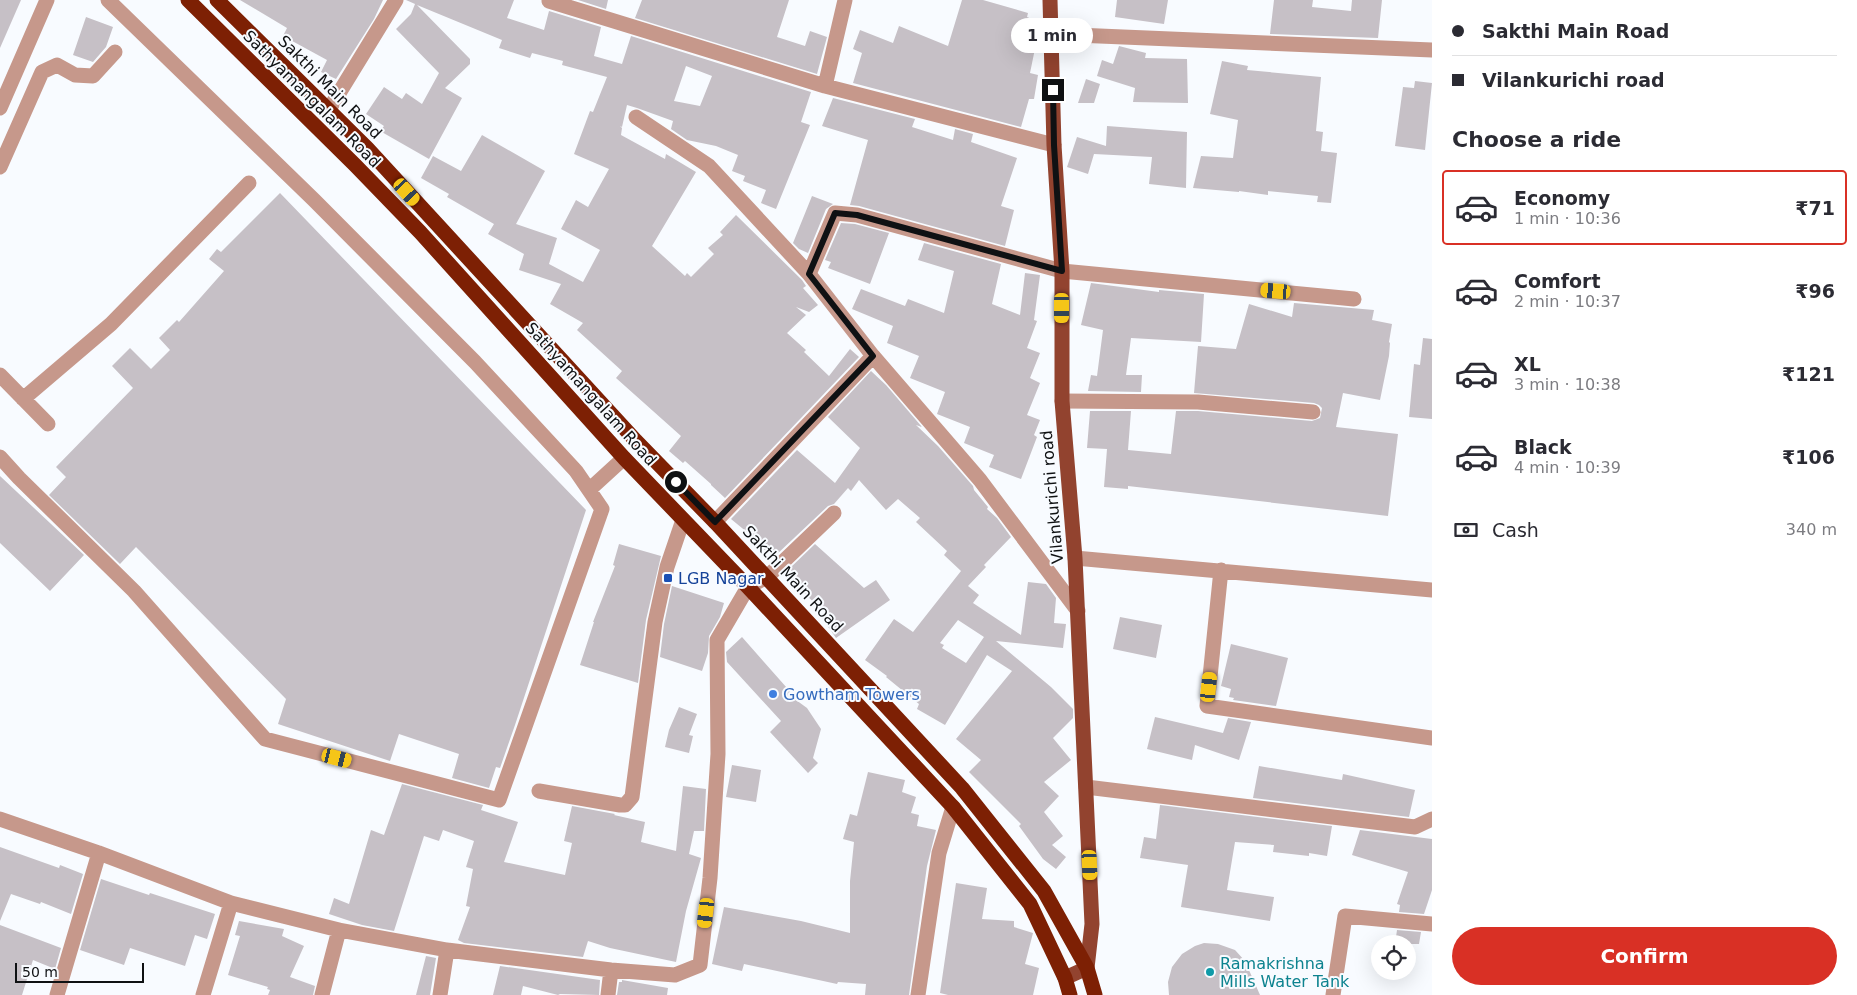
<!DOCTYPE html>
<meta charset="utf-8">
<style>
body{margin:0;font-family:"DejaVu Sans",sans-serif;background:#f7f7f7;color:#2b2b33;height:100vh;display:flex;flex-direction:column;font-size:19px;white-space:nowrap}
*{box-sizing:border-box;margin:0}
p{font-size:16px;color:#7c7c81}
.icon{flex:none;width:28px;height:28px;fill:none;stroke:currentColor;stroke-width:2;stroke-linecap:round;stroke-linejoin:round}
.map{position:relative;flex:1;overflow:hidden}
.drawer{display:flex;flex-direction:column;background:#fff;width:425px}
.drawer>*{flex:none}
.guide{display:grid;align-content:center;height:110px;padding:0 20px;background:#fff}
.tools{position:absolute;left:1371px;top:935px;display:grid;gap:10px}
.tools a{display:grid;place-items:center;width:45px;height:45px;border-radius:50%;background:#fff;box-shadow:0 5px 20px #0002;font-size:25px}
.scale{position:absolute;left:15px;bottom:12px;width:129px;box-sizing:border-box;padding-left:5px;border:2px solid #0f1113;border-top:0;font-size:14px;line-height:18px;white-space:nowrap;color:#0f1113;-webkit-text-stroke:4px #f8fbff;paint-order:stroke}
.end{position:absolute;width:22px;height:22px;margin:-11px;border:6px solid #0f1113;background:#fff;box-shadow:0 0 0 2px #fff}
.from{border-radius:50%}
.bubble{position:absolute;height:35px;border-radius:18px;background:#fff;box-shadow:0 5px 20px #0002;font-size:16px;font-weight:700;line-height:35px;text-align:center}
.car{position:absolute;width:15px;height:30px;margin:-15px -8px;border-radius:6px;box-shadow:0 0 4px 1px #0007;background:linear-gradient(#f5c518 24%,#345 0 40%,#f5c518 0 76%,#345 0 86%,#f5c518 0)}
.guide b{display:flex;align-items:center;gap:18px;height:48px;font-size:19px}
.guide b+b{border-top:1px solid #e1e1e2}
.guide i{width:12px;height:12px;background:#2b2b33}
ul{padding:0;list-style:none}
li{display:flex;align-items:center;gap:15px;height:75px;margin:0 10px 8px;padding:0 10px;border:2px solid transparent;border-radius:5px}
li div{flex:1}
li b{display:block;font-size:19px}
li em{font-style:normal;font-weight:700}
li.selected{border-color:#d93025}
li>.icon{width:45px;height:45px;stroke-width:1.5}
h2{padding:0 20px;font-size:22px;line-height:60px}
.pay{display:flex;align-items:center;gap:12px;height:55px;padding:0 20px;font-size:19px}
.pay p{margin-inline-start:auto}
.primary-button{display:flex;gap:10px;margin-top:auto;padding:10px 20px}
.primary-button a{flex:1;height:58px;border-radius:30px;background:#d93025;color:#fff;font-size:20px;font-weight:700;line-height:58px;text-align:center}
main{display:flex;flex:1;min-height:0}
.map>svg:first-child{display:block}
</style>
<main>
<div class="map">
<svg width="1432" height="995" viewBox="0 0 1432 995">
<rect width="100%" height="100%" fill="#f8fbff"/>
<path fill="#c6c0c6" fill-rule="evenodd" d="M0,0H21L0,48Z
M240,0H383L374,19L336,79L321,72L327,60L283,36L287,28Z
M406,0H514L507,18L544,30L549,11L601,27L594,56L622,64L631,36L811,92L801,122L810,125L776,209L761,203L766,190L743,181L745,176L732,171L738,155L716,146L687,140L671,129L673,121L637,108L627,105L622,127L620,126L622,128L621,135L665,159L666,154L696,172L652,246L685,276L687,273L691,277L714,254L708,248L723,235L720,232L736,215L802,280L806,286L803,288L818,305L809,312L796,307L806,315L787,333L806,350L804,352L829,376L850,349L859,357L725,498L711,485V484L685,461L683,463L669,451L681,436L616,378L622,371L577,330L583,323L550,304L561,284L519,270L524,254L488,234L494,224L447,197L449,194L421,178L433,156L461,171L482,135L545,171L516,224L557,238L549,264L583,282L600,250L561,229L576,200L588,207L609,169L574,154L590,111L593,112L607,77L562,65L563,61L532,53L530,58L499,48L502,40L417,5L470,59V64L445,88L462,98L429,159L380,131L384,126L366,114L384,87L402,99L406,93L422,104L439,73L396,29L411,14L415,4ZM686,66L712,76L700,106L674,101Z
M578,0H608L606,9Z
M642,0H789L777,37L805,46L810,31L827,37L817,74L635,18Z
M962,0H983L1028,13L1027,17L1034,20L1030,33L1038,34L1030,73L1038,75L1034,99H1029L1021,127L853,83L862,53L853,49L860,30L893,43L899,26L948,46Z
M1117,0H1168L1164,24L1115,17Z
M1274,0H1313L1312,7L1351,11L1352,0H1382L1378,38L1270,34Z
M86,17L113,27L106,47L93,62L73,55Z
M1119,46L1146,53L1145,58L1187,59L1188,103L1133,102L1135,88L1097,76L1102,60L1113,64Z
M1222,61L1248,66L1247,70L1321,77L1316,131L1323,132L1321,151L1337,153L1331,203L1317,202L1318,196L1268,191V195L1239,191V192L1193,188L1201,156L1233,158L1238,120L1210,114Z
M1086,79L1100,84L1094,103H1078Z
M1415,81L1432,83L1425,150L1395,146L1403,87L1414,88Z
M833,98L915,119L912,127L953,140L955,129L973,134L971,142L1017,158L1001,206L1014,210L1005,246L859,206L850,205L868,140L822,126Z
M1107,126L1187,132L1186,188L1149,184L1152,157L1094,154L1088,174L1067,167L1077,137L1106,146Z
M280,193L586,510L515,725L500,768L496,767L489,788L452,778L459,754L399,734L390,761L278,724L286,699L136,547L120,564L49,495L66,477L56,467L133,388L112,366L130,348L151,369L170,350L159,338L177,320L179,322L224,271L209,259L217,249L221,252Z
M812,196L833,204L826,209L808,253L799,249L793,243Z
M841,223L855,224L889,233L870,284L828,268L831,262L825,260Z
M924,243L1001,264L992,304L1020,315L1025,273L1040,275L1034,320L1037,321L1027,348L1040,353L1030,378L1040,383L1027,415L1040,420L1034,435L1037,437L1021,479L989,467L994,455L964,443L970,427L937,414L945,392L910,378L919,356L887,343L893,326L852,309L861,289L905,306L908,299L944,313L954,271L918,260Z
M1091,283L1159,292V290L1204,294L1201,342L1131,338L1126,375H1142L1141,392L1088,391L1091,375L1097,376L1103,330L1081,325Z
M1294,303L1374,310L1372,320L1392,324L1389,342L1390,343L1389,356L1380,400L1343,393L1336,427L1398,434L1388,516L1128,486V489L1104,487L1107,449L1087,448L1090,411H1131L1128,450L1171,454L1176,411H1198L1312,421L1320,418L1322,408L1319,405L1314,403L1194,393L1198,346L1236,349L1249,304L1292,317Z
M1423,338L1432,339V419L1409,417L1414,364L1420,365Z
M871,371L886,385L922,427L916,425L938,446L973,486L974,490L988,507L987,509L997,518L1011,537L984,565L986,567L968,586L979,595L973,603L1021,635L1028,582L1046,584L1056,598L1054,623L1066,624L1063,648L996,641L1051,687L1073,709V718L1053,738L1071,760L1044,782L1059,796L1044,812L1063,836L1052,845L1066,857L1056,869L1043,859L1019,826L1021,824L969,772L981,760L956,739L1012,671L987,655L945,725L917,709L919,704L886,677L887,676L865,660L894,619L913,632L961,571L944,555L947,551L916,522L920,518L898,499L886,510L859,480L851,491L848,488L834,504L828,506L775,556L770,551L768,553L757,544L759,542L731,519L797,450L835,483L860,448L828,417ZM958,620L984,637L966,663L942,648L944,645L940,643Z
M0,476L84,555L50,591L0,543Z
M619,544L661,556L646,620L638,683L580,665L594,622H593L615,566L613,565Z
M815,544L864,588L876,580L890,600L836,638L822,618L827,614L788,579L793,573L789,569Z
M672,586L724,603L720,617L709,636L708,653L702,671L660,657L664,624Z
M1120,617L1162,625L1156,658L1113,649Z
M742,637L787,688L796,700L807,708L821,729L813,758L818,763L808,773L770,732L781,721L727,662L726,652Z
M1231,644L1288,658L1276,706L1233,700L1234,698L1229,697L1231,689L1221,686Z
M679,707L697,714L689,735L693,736L689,753L665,747L669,730Z
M1155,717L1223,733L1228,718L1251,722L1239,760L1195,745L1192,760L1147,749Z
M732,765L761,770L756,802L726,797Z
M1259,766L1342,780L1343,774L1415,790L1409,817L1253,798Z
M868,772L905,780L902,792L916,797L911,813L919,815L917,826L936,830L927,866L909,995H865L866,984L838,982L837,984L744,964L742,971L712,964L724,907L801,921L850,933V881L854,842L843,839L850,814L857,816Z
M402,784L483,805L481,810L518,822L504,862L565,875L572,843L564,841L572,806L615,814L614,815L645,822L641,842L676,851L683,786L706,789L704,831H694L689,854L701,858L686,911L676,962L610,948L588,941L583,957L464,943L458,940L470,907L466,906L473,869L466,867L474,841L443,830L439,841L424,836L394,931L362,925L329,914L334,898L349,904L371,830L384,835Z
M1160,805L1332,826L1327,856L1309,853V856L1273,852L1274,845L1235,842L1227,890L1274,897L1270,921L1181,907L1188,865L1140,858L1144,837L1156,839Z
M1360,830L1432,839V890L1424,914L1399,912L1400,905L1397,904L1408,872L1352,855Z
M0,847L59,868L60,865L83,874L71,914L41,902L40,904L11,894L0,921Z
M101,879L149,895L150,893L215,914L207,939L195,935L185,966L130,948L124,965L80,950Z
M956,883L987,888L982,919L1014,921V927L1033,933L1025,964L1039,968L1033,995H948L940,993Z
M239,921L284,929L282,936L304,946L290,977L315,986L313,995H268L270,990L267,989L268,987L228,975L240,936L235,935Z
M0,925L61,948L55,969L33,960L22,995H0Z
M1397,930L1421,932L1419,944H1395Z
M1204,943L1218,944L1235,950L1245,961L1260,995H1169L1168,982L1172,967L1182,954L1195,946Z
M426,956L436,958L431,989L430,995H416Z
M500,966L600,980L599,995L560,994L558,995L523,986L521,995H493Z
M622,980L668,988L667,995H617L619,982H622Z"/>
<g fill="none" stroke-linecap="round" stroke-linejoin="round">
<path stroke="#c6988b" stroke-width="15" d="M549,1L825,86L1054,145
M1052,34L1432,50
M825,86L845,0
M0,108L47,0
M328,111L396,0
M636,117L709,166L809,274L873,356L980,480L1078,611
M0,167L42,72L57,65L75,75L93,76L115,52
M809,274L835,213L857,215L1062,271L1354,299
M0,375L48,424
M23,399L111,324L249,183
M1062,401L1198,402L1313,412
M0,457L19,478L134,591L265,739L499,800L602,509L576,471L475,362L314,200L108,0
M589,490L624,458
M715,522L873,356
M1075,558L1432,590
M1221,570L1207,706L1432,738
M1086,787L1415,827L1432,819
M539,791L620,805H625L632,797L655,622L667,567L683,520
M0,819L99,853L231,903L339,930L447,950L611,970L675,975L700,965L710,878L718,754L717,640L748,587L767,577L834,513
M57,995L99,853
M203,995L231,903
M322,995L339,930
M440,995L447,950
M608,995L611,970
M918,995L939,853L953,807
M1333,995L1345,916L1432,924"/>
<path stroke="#92432f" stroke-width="15" d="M1050,0L1054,145L1062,271V401L1075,558L1092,924L1087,968L1065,978"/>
<path stroke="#7d2004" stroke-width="15" d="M188,0L355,165L420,232L624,458L748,587L953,807L1030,904L1065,978L1070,995
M217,0L367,148L636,441L715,522L962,788L1044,891L1087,968L1095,995"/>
</g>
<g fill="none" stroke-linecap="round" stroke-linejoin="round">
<path stroke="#0f1113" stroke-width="6" d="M676,482L715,522L873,356L809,274L835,213L857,215L1062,271L1054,145L1053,90"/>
</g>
<rect fill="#1a4fb4" stroke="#f8fbff" stroke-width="2" x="663" y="573" width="10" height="10" rx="2.5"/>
<circle fill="#3f7fe0" stroke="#f8fbff" stroke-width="2" cx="773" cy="694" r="5"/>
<circle fill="#0f9aa8" stroke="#f8fbff" stroke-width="2" cx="1210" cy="972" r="5"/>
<g text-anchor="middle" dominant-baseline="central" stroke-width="4" stroke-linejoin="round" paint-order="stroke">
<g font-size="16" fill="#0f1113" stroke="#f8fbff">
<text transform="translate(330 87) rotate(45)">Sakthi Main Road</text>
<text transform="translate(312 99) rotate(45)">Sathyamangalam Road</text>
<text transform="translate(591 394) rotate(48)">Sathyamangalam Road</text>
<text transform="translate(1052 497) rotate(-95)">Vilankurichi road</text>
<text transform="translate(793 579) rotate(47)">Sakthi Main Road</text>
</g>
<g font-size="16" fill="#164399" stroke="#f8fbff" text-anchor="start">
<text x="678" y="578">LGB Nagar</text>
</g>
<g font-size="16" fill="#366cbe" stroke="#f8fbff" text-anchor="start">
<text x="783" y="694">Gowtham Towers</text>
</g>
<g font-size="16" fill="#0d838f" stroke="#f8fbff" text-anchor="start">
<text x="1220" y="963">Ramakrishna<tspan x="1220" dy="18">Mills Water Tank</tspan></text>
</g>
</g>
</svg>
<div class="tools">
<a><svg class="icon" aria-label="locate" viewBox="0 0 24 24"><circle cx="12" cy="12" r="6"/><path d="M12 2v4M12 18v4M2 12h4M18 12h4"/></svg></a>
</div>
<div class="scale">50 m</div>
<i class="end from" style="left:676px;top:482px"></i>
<i class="end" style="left:1053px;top:90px"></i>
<div class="bubble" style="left:1011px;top:18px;width:82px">1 min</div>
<i class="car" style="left:407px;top:192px;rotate:138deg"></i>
<i class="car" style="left:1276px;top:291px;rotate:275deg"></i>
<i class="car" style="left:1062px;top:308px;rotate:180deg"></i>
<i class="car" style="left:1209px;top:687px;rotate:6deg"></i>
<i class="car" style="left:337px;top:758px;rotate:104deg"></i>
<i class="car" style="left:1090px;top:865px;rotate:177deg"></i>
<i class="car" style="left:706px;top:913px;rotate:187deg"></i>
</div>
<section class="drawer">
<div class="guide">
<b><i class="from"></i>Sakthi Main Road</b>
<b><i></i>Vilankurichi road</b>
</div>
<h2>Choose a ride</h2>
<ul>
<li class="selected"><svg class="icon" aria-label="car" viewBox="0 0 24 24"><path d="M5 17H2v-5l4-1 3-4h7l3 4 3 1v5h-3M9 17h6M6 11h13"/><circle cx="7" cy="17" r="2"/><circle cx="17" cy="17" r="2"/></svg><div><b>Economy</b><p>1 min · 10:36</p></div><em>₹71</em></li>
<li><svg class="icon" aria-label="car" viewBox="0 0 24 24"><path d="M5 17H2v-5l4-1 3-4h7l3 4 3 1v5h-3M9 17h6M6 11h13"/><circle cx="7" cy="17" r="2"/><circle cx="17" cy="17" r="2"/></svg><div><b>Comfort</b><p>2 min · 10:37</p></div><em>₹96</em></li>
<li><svg class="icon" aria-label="car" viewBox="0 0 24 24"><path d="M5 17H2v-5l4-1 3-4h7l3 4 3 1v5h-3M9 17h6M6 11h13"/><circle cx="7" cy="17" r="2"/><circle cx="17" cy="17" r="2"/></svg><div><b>XL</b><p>3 min · 10:38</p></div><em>₹121</em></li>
<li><svg class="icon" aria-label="car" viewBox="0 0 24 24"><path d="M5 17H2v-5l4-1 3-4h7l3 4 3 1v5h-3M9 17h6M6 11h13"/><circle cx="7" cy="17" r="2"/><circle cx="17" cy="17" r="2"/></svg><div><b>Black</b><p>4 min · 10:39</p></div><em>₹106</em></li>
</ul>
<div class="pay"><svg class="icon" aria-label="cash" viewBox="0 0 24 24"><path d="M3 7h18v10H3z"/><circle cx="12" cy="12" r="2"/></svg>Cash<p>340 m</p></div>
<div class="primary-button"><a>Confirm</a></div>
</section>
</main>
